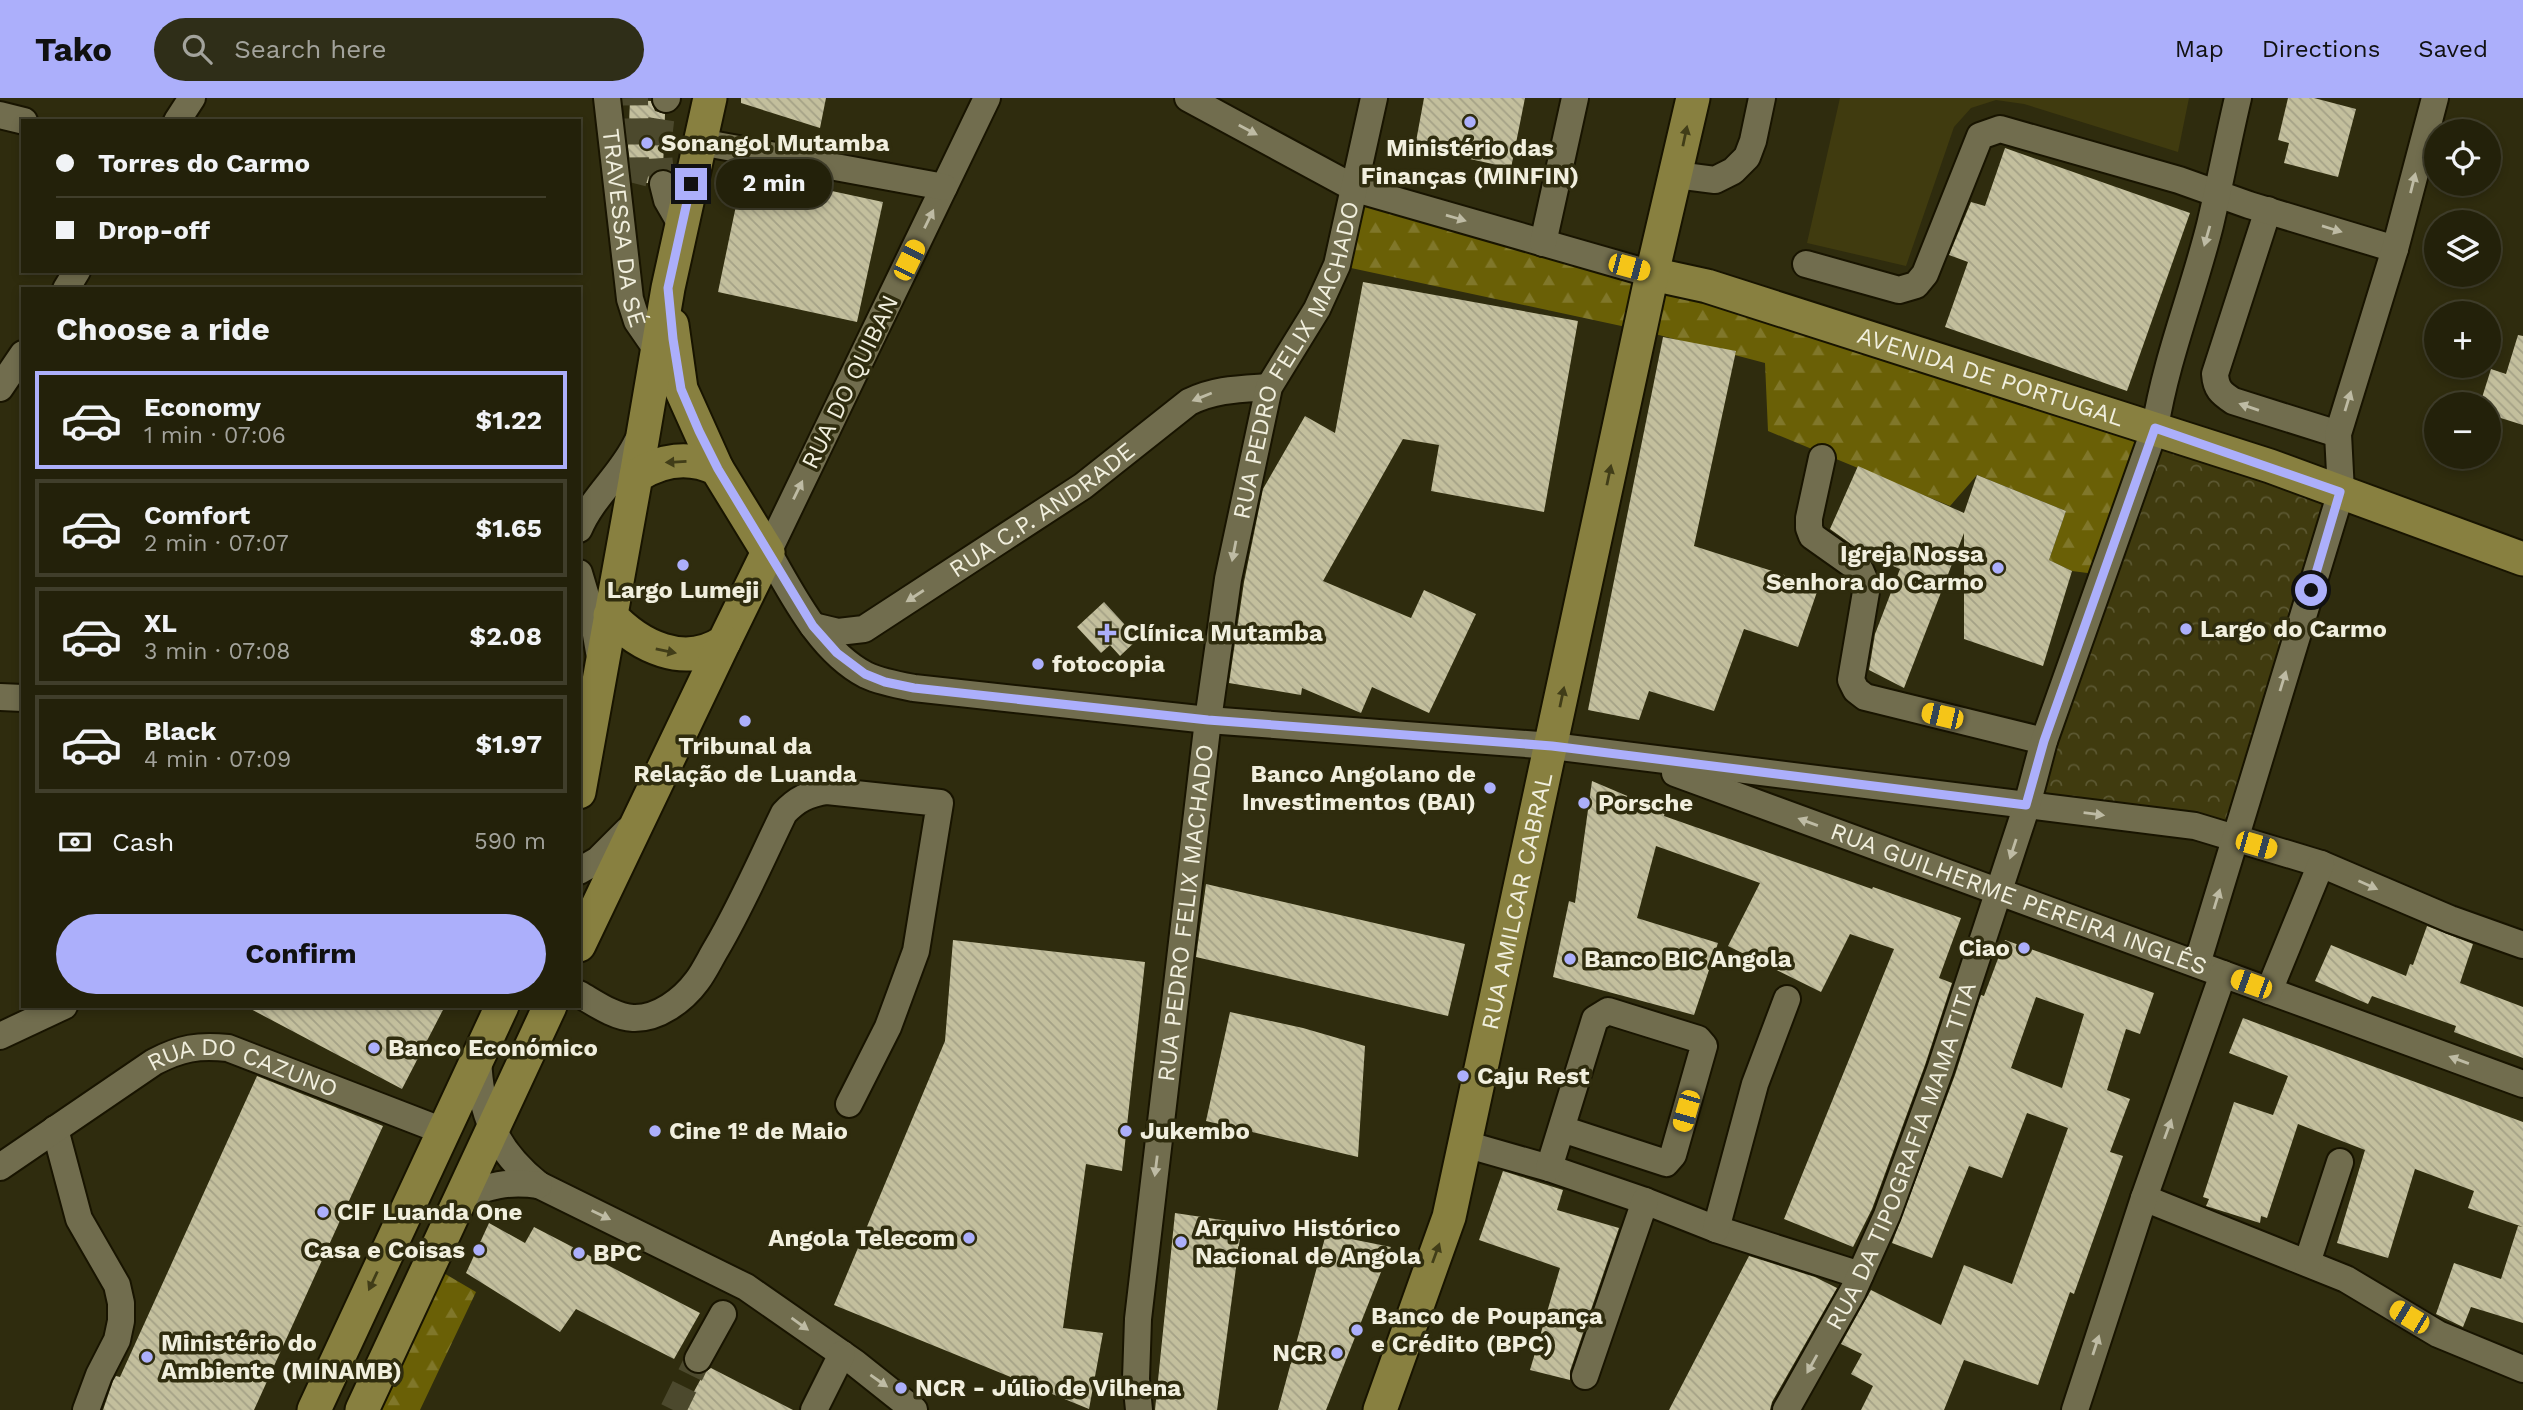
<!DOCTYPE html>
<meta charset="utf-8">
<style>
body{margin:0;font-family:"Work Sans",sans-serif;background:#2f2e18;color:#f1f3f6;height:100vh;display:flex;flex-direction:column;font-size:26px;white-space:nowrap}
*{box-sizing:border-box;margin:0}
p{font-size:23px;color:#a3a39c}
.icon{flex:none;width:38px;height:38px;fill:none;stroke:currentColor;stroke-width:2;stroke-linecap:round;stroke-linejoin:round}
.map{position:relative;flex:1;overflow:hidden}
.panel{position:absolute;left:21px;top:189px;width:560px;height:721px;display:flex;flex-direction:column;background:#23210a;border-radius:0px;box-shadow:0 4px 10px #0003,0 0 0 2px #403e2b}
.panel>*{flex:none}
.top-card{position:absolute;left:21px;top:21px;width:560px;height:154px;border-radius:0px;box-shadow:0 4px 10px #0003,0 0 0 2px #403e2b;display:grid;align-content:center;height:154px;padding:0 35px;background:#23210a}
.buttons{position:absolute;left:2424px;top:21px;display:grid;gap:14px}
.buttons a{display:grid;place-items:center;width:77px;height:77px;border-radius:50%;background:#23210a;box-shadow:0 4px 10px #0003,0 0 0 2px #403e2b;font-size:35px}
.end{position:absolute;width:32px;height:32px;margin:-16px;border:9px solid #acaffb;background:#111;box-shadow:0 0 0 4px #111}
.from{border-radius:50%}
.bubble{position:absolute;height:49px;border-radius:24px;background:#23210a;box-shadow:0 4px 10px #0003,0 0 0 2px #403e2b;font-size:23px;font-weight:700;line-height:49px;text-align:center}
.car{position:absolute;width:21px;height:42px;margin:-21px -10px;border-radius:9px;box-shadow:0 0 5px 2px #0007;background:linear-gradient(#f5c518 24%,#345 0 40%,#f5c518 0 76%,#345 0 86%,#f5c518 0)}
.top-card b{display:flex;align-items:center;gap:24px;height:66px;font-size:26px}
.top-card b+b{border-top:2px solid #403e2b}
.top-card i{width:18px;height:18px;background:#f1f3f6}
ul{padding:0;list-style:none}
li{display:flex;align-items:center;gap:21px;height:98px;margin:0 14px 10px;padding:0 21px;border:4px solid #403e2b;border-radius:0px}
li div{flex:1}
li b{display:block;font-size:26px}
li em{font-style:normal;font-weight:700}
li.selected{border-color:#acaffb}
li>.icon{width:63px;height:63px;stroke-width:1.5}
h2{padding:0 35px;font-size:32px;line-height:84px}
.pay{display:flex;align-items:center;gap:18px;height:77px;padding:0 35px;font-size:26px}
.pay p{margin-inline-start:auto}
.primary-button{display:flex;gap:14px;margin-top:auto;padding:14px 35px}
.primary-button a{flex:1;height:80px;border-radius:42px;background:#acaffb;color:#111;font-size:28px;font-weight:700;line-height:80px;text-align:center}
header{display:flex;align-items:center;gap:42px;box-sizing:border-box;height:98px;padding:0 35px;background:#acaffb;color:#111}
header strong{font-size:33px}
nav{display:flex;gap:38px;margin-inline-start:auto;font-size:24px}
.search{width:490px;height:63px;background:#2f2e18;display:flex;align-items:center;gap:18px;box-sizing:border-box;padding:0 24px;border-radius:38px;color:#a3a39c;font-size:26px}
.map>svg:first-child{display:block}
</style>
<header>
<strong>Tako</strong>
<div class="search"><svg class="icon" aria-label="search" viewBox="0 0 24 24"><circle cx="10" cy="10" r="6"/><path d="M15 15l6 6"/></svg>Search here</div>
<nav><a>Map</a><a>Directions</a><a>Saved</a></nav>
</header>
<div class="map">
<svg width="2523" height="1312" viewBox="0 0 2523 1312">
<defs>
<pattern id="forest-firs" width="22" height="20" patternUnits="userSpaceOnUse" patternTransform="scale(1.75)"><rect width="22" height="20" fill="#6a6006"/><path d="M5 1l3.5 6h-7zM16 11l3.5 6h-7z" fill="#80772a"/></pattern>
<pattern id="park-crowns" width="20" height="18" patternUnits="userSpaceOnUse" patternTransform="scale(1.75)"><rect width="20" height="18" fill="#403b0f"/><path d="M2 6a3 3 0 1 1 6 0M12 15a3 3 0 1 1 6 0" fill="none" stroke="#5c5832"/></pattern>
<pattern id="building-back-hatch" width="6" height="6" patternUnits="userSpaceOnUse" patternTransform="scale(1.75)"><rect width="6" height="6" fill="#c3bf9d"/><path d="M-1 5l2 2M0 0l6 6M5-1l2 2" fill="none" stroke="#a4a186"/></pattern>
</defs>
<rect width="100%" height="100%" fill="#2f2c0e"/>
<path fill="#403b0f" d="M1840,0H2189L2178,54L2024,6L1996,2L1971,10L1954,29L1906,168L1807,145Z"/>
<path fill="url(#forest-firs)" d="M1356,91L2155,330L2103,477L2072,473L2049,462L2066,413L1977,377L1950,408L1768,333L1765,265L1640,232L1337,167Z
M430,1167L476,1194L420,1312H362Z"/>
<path fill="url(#park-crowns)" d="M2155,330L2341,394L2235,741L2027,707Z"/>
<path fill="url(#building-back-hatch)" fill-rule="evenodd" d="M741,0H826L820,30L741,5Z
M1424,0H1525L1511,70L1415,49Z
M2288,0H2314L2356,11L2338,79L2284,65L2289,45L2278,42Z
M630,2L651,3L655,13L665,16L663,71L653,74L648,85H633L628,49Z
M2005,50L2190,115L2127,293L1945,229L1968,164L1949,157L1971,104L1985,108Z
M743,74L883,104L857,224L718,194Z
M1363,184L1578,223L1544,414L1431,393L1439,347L1403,341L1323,483L1411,520L1424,492L1476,516L1429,615L1372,589L1361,615L1302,590L1301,597L1229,585L1244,484L1263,391L1305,318L1335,335Z
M2518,237L2523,238V327L2488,316V306H2480L2491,271L2506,276Z
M1663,239L1736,253L1694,448L1819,488L1798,549L1744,531L1714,613L1649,593L1639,622L1588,612Z
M1858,368L1964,415L1977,377L2066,413L2049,462L2072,473L2043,568L1964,541V435L1904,590L1869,572L1875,536L1900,471L1865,456L1830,431Z
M1104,504L1138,541L1120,558L1110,547L1101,555L1077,529Z
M1592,683L1665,714L1664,718L1872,791L1873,789L1961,820L1939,880L1952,885L1925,967L1872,1111L1853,1149L1784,1121L1894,851L1850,836L1821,894L1728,848L1760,785L1656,748L1637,820L1718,845L1694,917L1553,879L1569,803L1575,805Z
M1206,786L1465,846L1448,918L1196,859Z
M2427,828L2473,846L2460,885L2523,909V960L2454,934L2456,928L2372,898L2368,906L2315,883L2331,847L2406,878L2410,866L2413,867Z
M953,842L1145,864L1122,1073L1086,1066L1063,1230L1103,1235L1089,1311L834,1207L945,943Z
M2005,842L2154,895L2140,936L2126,931L2107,992L2130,1001L2110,1054L2123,1058L2074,1196L2070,1194L2038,1287L1964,1262L1944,1312H1861L1873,1288L1851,1276L1862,1256L1841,1246L1871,1192L1941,1227L1964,1167L2012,1186L2068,1030L2027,1015L2002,1080L1969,1068L1932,1160L1892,1145L1955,977L1981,897L1984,898ZM2036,899L2084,916L2062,990L2011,970Z
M245,908H445L402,991Z
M1230,914L1303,930L1365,948L1358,1059L1206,1023Z
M2243,920L2523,1024V1225L2471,1209L2463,1229L2436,1216L2454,1165L2501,1181L2518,1128L2523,1129L2468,1110L2474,1093L2415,1071L2388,1160L2337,1145L2365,1052L2298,1026L2267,1120L2261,1118L2260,1125L2206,1108L2209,1101L2203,1099L2234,1004L2273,1017L2288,978L2229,955Z
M257,978L383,1028L254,1312H103L113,1283L116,1278L120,1279Z
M1503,1073L1563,1092L1557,1112L1619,1130L1570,1273V1282L1530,1272L1560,1170L1479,1142Z
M1175,1115L1242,1125L1217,1312H1155Z
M489,1125L525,1145L534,1129L700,1215L674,1261L576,1211L560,1234L466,1175Z
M1326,1136L1391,1149L1326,1312H1278Z
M1749,1158L1815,1179L1837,1190L1772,1304L1770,1312H1669Z
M711,1270L793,1312H684L704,1275Z"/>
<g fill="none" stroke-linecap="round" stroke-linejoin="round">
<path stroke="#4c492d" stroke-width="26" stroke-dasharray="26 13" stroke-linecap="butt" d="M633,85L636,73L635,0
M663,86C657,60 658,26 666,1
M673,1312L698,1261"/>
<g stroke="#181400" stroke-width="30">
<g id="minor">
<path id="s1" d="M607,0L630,201L637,223L657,252"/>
<path d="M987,0L768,454C793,497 820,553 866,577C881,584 898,587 914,590L1208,622L1552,648L2195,728L2321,766L2450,821L2523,847"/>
<path d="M1188,0L1356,91L1652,176"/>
<path d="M666,1L667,0"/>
<path d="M0,17L24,23"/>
<path d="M177,23L192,0"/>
<path d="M700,44L944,89"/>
<path d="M1676,77L1715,82L1733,73L1747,59L1753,43L1762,0"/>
<path d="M663,86L667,102L682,128"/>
<path d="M2268,112L2215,276C2216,291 2221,295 2233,303L2338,336"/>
<path d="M1543,145L1575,0"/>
<path d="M1806,166L1899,192L1916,187L1925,176L1980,38L2000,31L2179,82L2249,107L2395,151"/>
<path d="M66,191L77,173"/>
<path d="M0,290L23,256"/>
<path d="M1822,360L1809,420V430L1812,438L1860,472L1867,488L1851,582L1856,592L1865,599L2044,643"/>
<path d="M579,431C593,398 622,376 637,344"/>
<path d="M579,475L594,525L599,554"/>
<path id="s2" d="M813,528L838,534L864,531L1083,388L1189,304C1215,291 1240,291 1269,289"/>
<path d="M0,599L23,600"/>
<path id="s3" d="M1675,675L2523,986"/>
<path d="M579,773L598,762L628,732"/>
<path d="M2197,866L2341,394L2338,336L2395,151L2435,0"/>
<path d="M2269,893L2321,766"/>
<path d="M579,896C595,905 614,919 633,920C658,921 683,902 697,883C704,874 710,861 716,851C742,807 762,760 784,715C797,701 808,696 827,693L940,705L916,853L888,929L849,1006"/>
<path d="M0,938L64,908"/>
<path d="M478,959C480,1015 495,1052 539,1087L746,1189L855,1265L914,1312"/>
<path d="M55,1031L79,1121L117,1187L121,1205V1223L117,1242L99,1277L86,1312"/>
<path d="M1465,1046L1549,1070L1645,1103L1716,1131L1860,1177"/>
<path id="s4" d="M0,1069L154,964C181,950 198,947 228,950L443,1033"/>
<path d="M1549,1070L1595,921L1608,913L1698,941L1704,948L1673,1057L1666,1065L1562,1031"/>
<path d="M460,1100C489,1087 508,1083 539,1087"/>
<path d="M2144,1100L2346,1181L2438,1236L2523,1271"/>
<path d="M1716,1131L1755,986L1787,901"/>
<path d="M2307,1165L2340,1064"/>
<path d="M698,1261L723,1216"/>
<path d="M1585,1278L1645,1103"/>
<path d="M814,1312L842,1256"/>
<path id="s5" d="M1139,1312L1136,1281L1138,1221L1208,622L1228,481L1269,289L1317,211L1337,167L1374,0"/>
<path id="s6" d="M1786,1312L1853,1193L1887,1117L1940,972L2027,707L2044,643L2155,330C2166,261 2193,195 2210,127C2220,85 2228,42 2238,0"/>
<path d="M2075,1312L2144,1100L2223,876"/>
</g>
</g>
<g stroke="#181400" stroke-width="37">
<g id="major">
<path id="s7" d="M1652,176L1707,188L2270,368L2523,461"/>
<path d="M672,227L681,291L717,371"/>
<path d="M636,378L668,190L710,0"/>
<path d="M579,694L636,378C661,362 689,357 717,371L768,454L724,544C684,571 639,548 610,517"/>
<path d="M579,847L724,544"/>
<path d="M314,1312L502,908"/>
<path d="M362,1312L550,908"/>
<path id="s8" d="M1380,1312L1449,1119L1652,176L1693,0"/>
</g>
</g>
<use href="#minor" stroke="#716d4e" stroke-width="26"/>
<use href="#major" stroke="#888040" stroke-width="33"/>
</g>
<defs><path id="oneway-solid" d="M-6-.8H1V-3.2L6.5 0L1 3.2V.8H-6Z" transform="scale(1.75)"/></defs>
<g fill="#bebba4">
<use href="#oneway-solid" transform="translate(1248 32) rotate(28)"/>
<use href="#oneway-solid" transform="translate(2413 85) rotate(-76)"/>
<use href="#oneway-solid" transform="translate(1456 120) rotate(16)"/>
<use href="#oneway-solid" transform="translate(929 121) rotate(-64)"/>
<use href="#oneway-solid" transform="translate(2332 131) rotate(17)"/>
<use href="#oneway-solid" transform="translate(2207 138) rotate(106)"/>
<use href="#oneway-solid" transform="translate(1202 299) rotate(158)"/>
<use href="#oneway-solid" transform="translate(2348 303) rotate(-73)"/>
<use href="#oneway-solid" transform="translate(2249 309) rotate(-161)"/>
<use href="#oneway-solid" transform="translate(798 392) rotate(-64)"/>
<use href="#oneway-solid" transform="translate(1234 453) rotate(101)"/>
<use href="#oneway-solid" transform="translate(915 498) rotate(147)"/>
<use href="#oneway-solid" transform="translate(2283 583) rotate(-73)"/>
<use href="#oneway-solid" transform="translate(2094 716) rotate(7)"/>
<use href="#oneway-solid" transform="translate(1808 724) rotate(-160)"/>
<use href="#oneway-solid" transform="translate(2013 751) rotate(108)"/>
<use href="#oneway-solid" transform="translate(2368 787) rotate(24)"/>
<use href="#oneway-solid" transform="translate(2217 801) rotate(-73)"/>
<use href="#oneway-solid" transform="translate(2459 962) rotate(-160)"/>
<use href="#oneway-solid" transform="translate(2168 1031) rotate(-70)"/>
<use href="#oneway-solid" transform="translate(1156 1068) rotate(97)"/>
<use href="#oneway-solid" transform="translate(601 1117) rotate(26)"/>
<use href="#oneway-solid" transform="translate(800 1226) rotate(36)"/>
<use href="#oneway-solid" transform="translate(2096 1247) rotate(-72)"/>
<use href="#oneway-solid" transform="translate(1812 1266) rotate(119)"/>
<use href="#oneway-solid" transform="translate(879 1283) rotate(35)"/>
</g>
<g fill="#413d18">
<use href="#oneway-solid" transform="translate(1685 38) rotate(-78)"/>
<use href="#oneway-solid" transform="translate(676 364) rotate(177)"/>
<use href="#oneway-solid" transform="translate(1609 377) rotate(-78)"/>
<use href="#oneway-solid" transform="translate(666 553) rotate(12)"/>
<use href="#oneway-solid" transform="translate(1562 599) rotate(-78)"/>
<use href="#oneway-solid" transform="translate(1436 1155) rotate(-70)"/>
<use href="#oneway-solid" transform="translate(373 1183) rotate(115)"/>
</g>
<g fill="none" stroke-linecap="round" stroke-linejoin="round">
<path stroke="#acaffb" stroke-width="9" d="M691,86L668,190L673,241L681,291L699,333L718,371L813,528L837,555L865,576L885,584L914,590L1208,622L1552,648L2026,707L2044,643L2155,330L2340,394L2311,492"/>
</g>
<g fill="#acaffb" stroke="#2f2c0e" stroke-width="2.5">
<circle cx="1470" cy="24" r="7"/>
<circle cx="647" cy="45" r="7"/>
<circle cx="683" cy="467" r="7"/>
<circle cx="1998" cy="470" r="7"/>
<circle cx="2186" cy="531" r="7"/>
<path d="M1103.5 524.5h7v7h7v7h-7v7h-7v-7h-7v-7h7z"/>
<circle cx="1038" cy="566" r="7"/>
<circle cx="745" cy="623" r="7"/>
<circle cx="1490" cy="690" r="7"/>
<circle cx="1584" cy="705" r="7"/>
<circle cx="2024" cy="850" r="7"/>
<circle cx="1570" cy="861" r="7"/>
<circle cx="374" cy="950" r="7"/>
<circle cx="1463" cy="978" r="7"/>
<circle cx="655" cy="1033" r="7"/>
<circle cx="1126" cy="1033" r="7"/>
<circle cx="323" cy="1114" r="7"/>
<circle cx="969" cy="1140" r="7"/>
<circle cx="1181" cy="1144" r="7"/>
<circle cx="479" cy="1152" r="7"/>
<circle cx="579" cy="1155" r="7"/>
<circle cx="1357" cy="1232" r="7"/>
<circle cx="1337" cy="1255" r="7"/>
<circle cx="147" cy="1259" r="7"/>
<circle cx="901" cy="1290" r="7"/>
</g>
<g text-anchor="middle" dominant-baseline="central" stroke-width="7" stroke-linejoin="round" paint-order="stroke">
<g font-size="24" font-weight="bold" fill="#f1efde" stroke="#2f2c0e" text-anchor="start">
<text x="661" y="45">Sonangol Mutamba</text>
<text x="1470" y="50" text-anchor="middle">Ministério das<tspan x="1470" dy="28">Finanças (MINFIN)</tspan></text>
<text x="1984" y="456" text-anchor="end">Igreja Nossa<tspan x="1984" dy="28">Senhora do Carmo</tspan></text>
<text x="683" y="492" text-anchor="middle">Largo Lumeji</text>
<text x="2200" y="531">Largo do Carmo</text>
<text x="1123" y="535">Clínica Mutamba</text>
<text x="1052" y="566">fotocopia</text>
<text x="745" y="648" text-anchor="middle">Tribunal da<tspan x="745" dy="28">Relação de Luanda</tspan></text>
<text x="1476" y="676" text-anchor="end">Banco Angolano de<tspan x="1476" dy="28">Investimentos (BAI)</tspan></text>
<text x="1598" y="705">Porsche</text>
<text x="2010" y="850" text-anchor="end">Ciao</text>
<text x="1584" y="861">Banco BIC Angola</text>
<text x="388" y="950">Banco Económico</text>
<text x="1477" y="978">Caju Rest</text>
<text x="669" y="1033">Cine 1º de Maio</text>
<text x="1140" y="1033">Jukembo</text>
<text x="337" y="1114">CIF Luanda One</text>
<text x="1195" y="1130">Arquivo Histórico<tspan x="1195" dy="28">Nacional de Angola</tspan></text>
<text x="955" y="1140" text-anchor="end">Angola Telecom</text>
<text x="465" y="1152" text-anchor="end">Casa e Coisas</text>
<text x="593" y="1155">BPC</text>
<text x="1371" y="1218">Banco de Poupança<tspan x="1371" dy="28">e Crédito (BPC)</tspan></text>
<text x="161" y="1245">Ministério do<tspan x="161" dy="28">Ambiente (MINAMB)</tspan></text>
<text x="1323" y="1255" text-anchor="end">NCR</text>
<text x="915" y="1290">NCR - Júlio de Vilhena</text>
</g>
<g font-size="24" fill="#f1efde" stroke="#2f2c0e">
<text stroke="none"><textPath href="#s1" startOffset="131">TRAVESSA DA SÉ</textPath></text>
<text stroke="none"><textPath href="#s5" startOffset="1068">RUA PEDRO FELIX MACHADO</textPath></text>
<text stroke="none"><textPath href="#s7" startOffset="354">AVENIDA DE PORTUGAL</textPath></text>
<text transform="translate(850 284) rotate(-64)">RUA DO QUIBAN</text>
<text stroke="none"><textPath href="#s2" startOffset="266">RUA C.P. ANDRADE</textPath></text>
<text stroke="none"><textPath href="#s3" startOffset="366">RUA GUILHERME PEREIRA INGLÊS</textPath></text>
<text stroke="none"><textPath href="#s8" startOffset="528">RUA AMILCAR CABRAL</textPath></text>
<text stroke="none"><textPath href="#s5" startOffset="500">RUA PEDRO FELIX MACHADO</textPath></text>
<text stroke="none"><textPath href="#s4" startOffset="280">RUA DO CAZUNO</textPath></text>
<text stroke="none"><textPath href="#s6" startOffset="280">RUA DA TIPOGRAFIA MAMA TITA</textPath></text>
</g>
</g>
</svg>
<div class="buttons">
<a><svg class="icon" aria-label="locate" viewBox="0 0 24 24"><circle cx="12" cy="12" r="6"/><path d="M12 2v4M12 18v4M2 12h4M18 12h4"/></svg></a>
<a><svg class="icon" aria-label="layers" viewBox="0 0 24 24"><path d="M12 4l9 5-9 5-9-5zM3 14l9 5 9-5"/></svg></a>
<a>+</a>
<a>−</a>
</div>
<i class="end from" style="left:2311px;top:492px"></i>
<i class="end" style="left:691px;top:86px"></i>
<div class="bubble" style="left:716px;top:61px;width:116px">2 min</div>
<i class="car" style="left:909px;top:162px;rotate:26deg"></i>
<i class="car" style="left:1629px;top:169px;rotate:105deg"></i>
<i class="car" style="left:1942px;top:618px;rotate:283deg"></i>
<i class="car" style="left:2256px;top:747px;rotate:106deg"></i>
<i class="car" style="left:2251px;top:886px;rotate:290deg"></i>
<i class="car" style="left:1686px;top:1013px;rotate:196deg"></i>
<i class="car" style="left:2409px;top:1219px;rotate:301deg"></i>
<div class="top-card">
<b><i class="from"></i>Torres do Carmo</b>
<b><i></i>Drop-off</b>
</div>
<section class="panel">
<h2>Choose a ride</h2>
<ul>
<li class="selected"><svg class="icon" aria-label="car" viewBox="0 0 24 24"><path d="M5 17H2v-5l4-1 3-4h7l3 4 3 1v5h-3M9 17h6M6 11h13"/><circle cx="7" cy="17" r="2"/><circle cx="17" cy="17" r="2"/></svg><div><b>Economy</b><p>1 min · 07:06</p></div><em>$1.22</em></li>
<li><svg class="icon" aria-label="car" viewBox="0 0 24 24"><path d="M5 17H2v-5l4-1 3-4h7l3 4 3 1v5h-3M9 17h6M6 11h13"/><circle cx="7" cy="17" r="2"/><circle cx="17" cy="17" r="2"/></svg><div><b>Comfort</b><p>2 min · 07:07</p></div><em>$1.65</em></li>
<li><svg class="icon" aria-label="car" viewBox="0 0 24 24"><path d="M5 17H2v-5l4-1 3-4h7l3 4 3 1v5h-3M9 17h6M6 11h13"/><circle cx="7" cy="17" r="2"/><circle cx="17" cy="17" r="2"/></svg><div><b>XL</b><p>3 min · 07:08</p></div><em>$2.08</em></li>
<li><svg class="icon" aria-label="car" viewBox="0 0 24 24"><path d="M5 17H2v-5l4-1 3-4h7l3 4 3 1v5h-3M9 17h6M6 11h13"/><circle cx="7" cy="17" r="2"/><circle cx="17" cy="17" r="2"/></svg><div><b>Black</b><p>4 min · 07:09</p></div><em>$1.97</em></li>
</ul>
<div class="pay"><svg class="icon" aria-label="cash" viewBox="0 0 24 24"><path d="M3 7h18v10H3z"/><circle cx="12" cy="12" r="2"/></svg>Cash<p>590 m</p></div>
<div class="primary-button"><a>Confirm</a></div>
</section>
</div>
